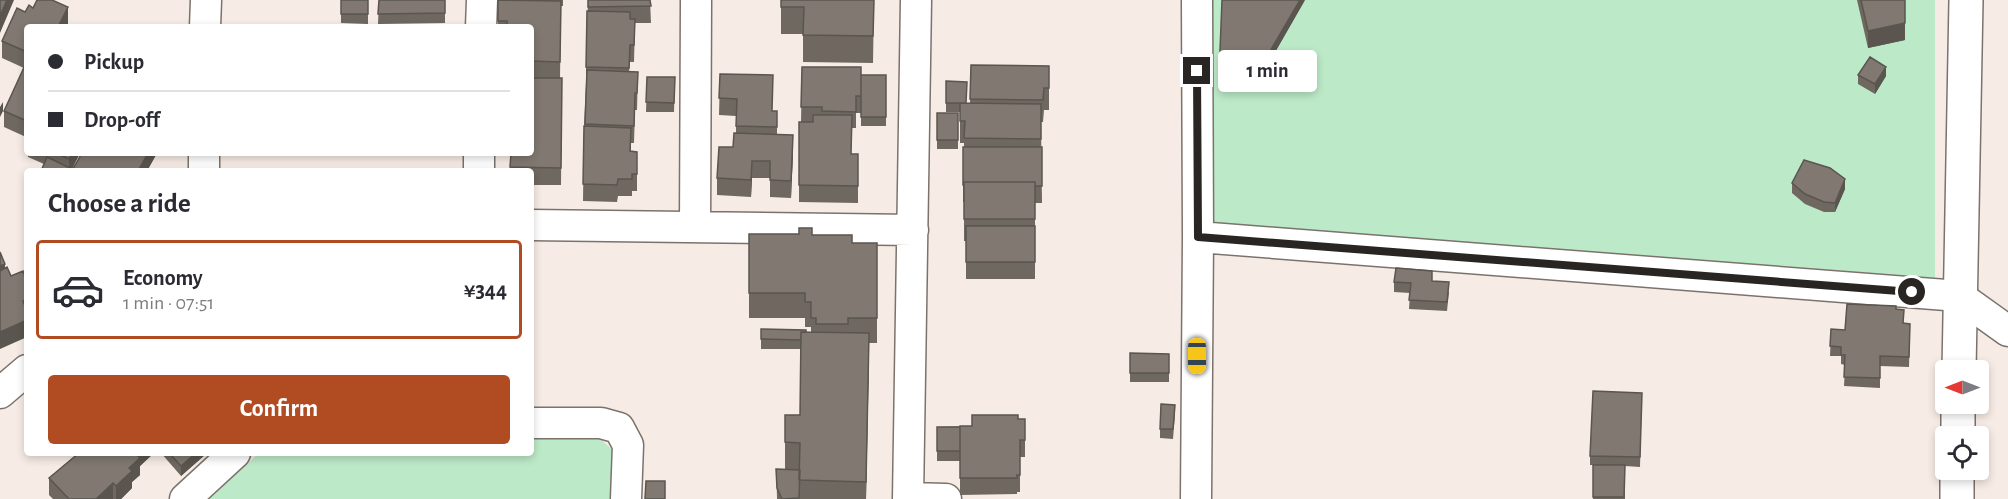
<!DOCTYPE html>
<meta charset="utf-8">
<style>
body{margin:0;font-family:"Alegreya Sans",sans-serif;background:#f7f7f7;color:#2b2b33;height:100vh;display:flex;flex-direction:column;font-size:22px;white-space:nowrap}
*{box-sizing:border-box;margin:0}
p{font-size:20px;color:#7c7c81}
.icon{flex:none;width:33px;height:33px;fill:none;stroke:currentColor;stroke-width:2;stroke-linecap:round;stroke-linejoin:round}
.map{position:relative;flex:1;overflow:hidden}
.details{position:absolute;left:24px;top:168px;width:510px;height:288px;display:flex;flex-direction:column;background:#fff;border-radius:6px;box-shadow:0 3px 9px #0003}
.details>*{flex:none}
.top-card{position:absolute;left:24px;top:24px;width:510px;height:132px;border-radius:6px;box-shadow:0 3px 9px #0003;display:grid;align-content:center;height:132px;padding:0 24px;background:#fff}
.needle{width:39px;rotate:270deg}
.buttons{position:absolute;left:1935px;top:360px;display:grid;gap:12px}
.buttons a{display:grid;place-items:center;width:54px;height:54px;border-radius:6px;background:#fff;box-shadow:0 3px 9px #0003;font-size:30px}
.end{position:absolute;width:27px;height:27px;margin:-14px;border:8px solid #292522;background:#fff;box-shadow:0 0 0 3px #fff}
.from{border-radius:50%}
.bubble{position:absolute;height:42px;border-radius:6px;background:#fff;box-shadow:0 3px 9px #0003;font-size:20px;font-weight:600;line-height:42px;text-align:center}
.car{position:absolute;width:18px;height:36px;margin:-18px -9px;border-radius:8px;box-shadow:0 0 4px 2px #0007;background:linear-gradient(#f5c518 24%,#345 0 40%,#f5c518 0 76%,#345 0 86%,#f5c518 0)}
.top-card b{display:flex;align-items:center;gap:21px;height:57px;font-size:22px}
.top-card b+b{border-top:2px solid #e1e1e2}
.top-card i{width:15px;height:15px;background:#2b2b33}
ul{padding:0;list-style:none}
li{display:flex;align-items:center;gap:18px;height:99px;margin:0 12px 9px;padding:0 12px;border:3px solid #e1e1e2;border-radius:6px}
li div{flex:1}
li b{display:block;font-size:22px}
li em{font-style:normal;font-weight:600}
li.current{border-color:#b14b22}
li>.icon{width:54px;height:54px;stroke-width:1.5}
h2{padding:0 24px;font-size:27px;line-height:72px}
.cta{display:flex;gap:12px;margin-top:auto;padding:12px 24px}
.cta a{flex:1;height:69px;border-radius:6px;background:#b14b22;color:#fff;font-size:24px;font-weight:600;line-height:69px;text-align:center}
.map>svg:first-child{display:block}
</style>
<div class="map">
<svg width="2008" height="499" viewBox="0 0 2008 499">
<rect width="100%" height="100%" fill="#f7ece5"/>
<path fill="#bceac8" d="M1211,0H1935V278L1212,223Z
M531,437L599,438L614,451V499H209L259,453H531Z"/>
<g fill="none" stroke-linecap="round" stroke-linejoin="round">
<g stroke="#7c726c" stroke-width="33">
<path id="minor" d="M205,27L206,0
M481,27L482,0
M204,171V153
M479,171V153
M531,225L913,230
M695,227L696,0
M1198,237L1959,296L2008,331
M0,393L27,370
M531,423H601L619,428L628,445L626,499
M908,498L946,499
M185,499L235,453
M908,499L916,0
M1196,499L1198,237L1197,0"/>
</g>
<g stroke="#7c726c" stroke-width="36">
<path id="tertiary" d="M1959,370L1966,0
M1958,436V404
M1957,499V470"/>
</g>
<use href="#minor" stroke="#fff" stroke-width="30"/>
<use href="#tertiary" stroke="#fff" stroke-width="33"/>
</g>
<path fill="#6f6861" d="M341,0H368V24L341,23Z
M379,0H445V23L378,24Z
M498,0H563V6H561L560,78H562L561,185H531V171H510L511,153H531V27H498Z
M588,0H650L651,23H635L634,62H630L629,72H638L637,110H635L634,143H631V151L637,152V191H632V196H618L617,202L583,201L584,126L586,83V67Z
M781,0H874L873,63L803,62V34H781Z
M1305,0L1255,87L1219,85V76Z
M1857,0H1905V40L1868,48Z
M25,12L68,24L27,27V150L26,149V137L4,127V111L24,68L2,58V41Z
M971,65L1049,88V110H1044L1043,122H1041L1042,203H1035V279H966V241H964V202H963V147H964V143H960V112H946V81L966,103H970Z
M802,67L861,75H886V126H861V106V113H856V128H852L851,154H858V203L799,202V122H801Z
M720,74L772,111H777V135L793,152L791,198L770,197V178H752L751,197L717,195V178L733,147L736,133V116L719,115Z
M1858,75L1886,76L1875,94L1858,84Z
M647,77H675L674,112H646Z
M937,113H958V149H937Z
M28,153H80L72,169L82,153H157L147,171H41L44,164L28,157Z
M1792,183L1845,189L1835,212H1824L1805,204L1792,193Z
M749,234L812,235L852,243H877V343H869L866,499H777V497L776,469H785V415H800L801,349H761V329L811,332V327H805V318H749Z
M1432,281L1449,292L1447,311L1409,309L1410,293L1394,292V282Z
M1896,309L1904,323L1910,324L1909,367L1880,366V388L1844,386L1845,365L1841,364V356H1830L1831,329L1845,330Z
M1130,353L1169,354V382H1130Z
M1642,393L1640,467L1625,466V499H1593V465H1590V456Z
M1175,414L1173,439L1160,438V429Z
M1018,419H1025V457H1020V492H1017V494L960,495V461H937V427L972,426Z
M79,453H154L140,466V475L132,482V488L121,499H53L49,495V478Z
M161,453H206V454L181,476Z"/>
<path fill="#5a554f" d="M7,0H14L0,33V16Z
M1300,0H1305L1255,87V77Z
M68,7V24L66,27H58Z
M1905,9V40L1868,48V31Z
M1886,67V76L1875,94V84Z
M3,102V111L0,117V107Z
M793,135V152L791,198V181Z
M72,153H80L71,171H69V159Z
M148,153H157L147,171H138Z
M752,161V178L751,197V180Z
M1845,179V189L1835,212V203Z
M5,264V281L0,283V266Z
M27,300V317L23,301Z
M27,320V337L0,349V332Z
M869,333V360L866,499V482Z
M139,453H154L140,466V475L132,482V488L121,499H116V486L129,468L139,459Z
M196,453H206V454L181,476V466Z
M113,483V499H96Z"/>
<path fill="#817971" stroke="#5a554f" stroke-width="1.5" d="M0,0H7L0,16Z
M37,0H52L68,7L58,27H27V52L2,41L17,8L25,12L29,5L33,8Z
M341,0H368V14H341Z
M379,0H445V13L378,14Z
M498,0L561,1L560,62L531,61V27H507V21H498Z
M588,0H650L651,6L588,7Z
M781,0H874L873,36L803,35L804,7H781Z
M1222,0H1300L1255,77L1219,76Z
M1861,0H1905V23L1868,31Z
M587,11L630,12V19H635L634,45H630L629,68L586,67Z
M153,25H178V27H153Z
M1870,57L1886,67L1875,84L1858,75Z
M26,63H27V121L4,111Z
M971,65L1049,66V88H1044L1043,100L970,99Z
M802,67H861V96H856V112L822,111V107H801Z
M587,70L638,72L637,93H635L634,126L585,124Z
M720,74L773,75L772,111H777V127L736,126L737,99L719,98Z
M861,75H886V117H861Z
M647,77H675L674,103L646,102Z
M531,78H562L561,168L510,167L511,153H531Z
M946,81L967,82L966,103H946Z
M960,103L1041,104V139L964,138L965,121H960Z
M937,113H958V140H937Z
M813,115H852L851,154H858V186L799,185V122H813Z
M584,126L631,128L630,151L637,152V174H632V179H618L617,185L583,184Z
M734,133L793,135L791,181L770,180V161H752L751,180L717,178L719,147H733Z
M963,147H1042V186H1035V182H964V185H963Z
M56,153H72L69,159Z
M82,153H148L138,171H72Z
M47,157L72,169V171H41Z
M1804,160L1830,168L1845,179L1835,203L1824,202L1805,194L1792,183Z
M964,182H1035V219H964Z
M966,226H1035V262H966Z
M799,228H812V235H852V243H877V318H848V324H816V318H811V302H805V293H749V234H799Z
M0,252L5,264L0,266Z
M7,267L11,276L23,271L27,282V300L23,301L27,311V320L0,332V271Z
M1396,268L1432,271V281L1449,282L1447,302L1409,300L1411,283L1394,282Z
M1847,304L1896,306V309L1904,310L1903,323L1910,324L1909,357L1880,356V378L1844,377L1845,355H1841V347L1830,346L1831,329L1845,330Z
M761,329L806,330V332H801V340L761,339Z
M801,332L869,333L866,482L799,480L800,443L785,442V415H800Z
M1130,353L1169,354V373H1130Z
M1593,391L1642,393L1640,457L1590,456Z
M1161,404L1175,405L1173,429H1160Z
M972,415H1018V419H1025V440H1020V475H1017V478H960V426H972Z
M937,427H960V451H937Z
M79,453H135L140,458L129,468L132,471L116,486L113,483L96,499H69L49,478Z
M169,453H196L181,466Z
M1593,465H1625L1624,497H1593Z
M776,469L800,470L799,498L782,499L777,488Z
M646,481H665V499H645Z"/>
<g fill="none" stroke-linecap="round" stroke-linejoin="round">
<path stroke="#292522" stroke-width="8" d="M1197,71L1198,237L1912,292"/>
</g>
</svg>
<div class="buttons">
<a><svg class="needle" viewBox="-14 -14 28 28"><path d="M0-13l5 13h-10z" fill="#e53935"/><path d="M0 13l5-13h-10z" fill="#7c7c81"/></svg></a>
<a><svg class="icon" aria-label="locate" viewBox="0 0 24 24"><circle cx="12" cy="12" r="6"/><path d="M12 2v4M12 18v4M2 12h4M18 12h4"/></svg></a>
</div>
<i class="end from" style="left:1912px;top:292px"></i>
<i class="end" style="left:1197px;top:71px"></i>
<div class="bubble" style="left:1218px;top:50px;width:99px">1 min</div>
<i class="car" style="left:1197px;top:356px;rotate:180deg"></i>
<div class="top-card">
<b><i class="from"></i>Pickup</b>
<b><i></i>Drop-off</b>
</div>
<section class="details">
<h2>Choose a ride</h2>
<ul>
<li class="current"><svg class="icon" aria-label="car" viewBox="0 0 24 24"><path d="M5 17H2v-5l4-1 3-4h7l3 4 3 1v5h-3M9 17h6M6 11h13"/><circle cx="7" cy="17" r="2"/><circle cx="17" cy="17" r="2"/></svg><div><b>Economy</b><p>1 min · 07:51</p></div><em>¥344</em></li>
</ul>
<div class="cta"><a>Confirm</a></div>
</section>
</div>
